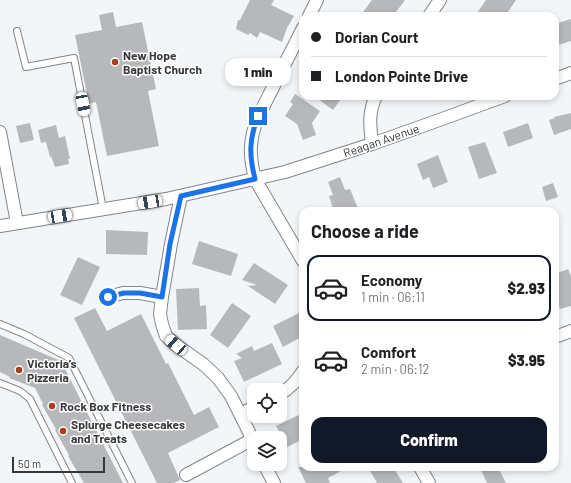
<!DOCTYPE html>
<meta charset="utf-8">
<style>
body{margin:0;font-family:Barlow,sans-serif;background:#f2f2f2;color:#202124;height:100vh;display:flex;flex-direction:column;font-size:15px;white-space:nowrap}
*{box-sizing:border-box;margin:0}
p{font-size:13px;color:#757577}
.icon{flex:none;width:22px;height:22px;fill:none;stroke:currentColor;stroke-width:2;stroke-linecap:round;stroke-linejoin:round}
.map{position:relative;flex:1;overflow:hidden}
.side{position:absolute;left:299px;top:207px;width:260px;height:264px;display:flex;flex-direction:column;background:#fff;border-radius:12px;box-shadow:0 2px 6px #0003}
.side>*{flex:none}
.hud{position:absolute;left:299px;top:12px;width:260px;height:88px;border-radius:12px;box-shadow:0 2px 6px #0003;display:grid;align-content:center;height:88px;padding:0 12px;background:#fff}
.buttons{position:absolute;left:247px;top:383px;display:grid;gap:8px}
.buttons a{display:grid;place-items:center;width:40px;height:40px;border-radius:8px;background:#fff;box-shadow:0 2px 6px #0003;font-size:20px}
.scale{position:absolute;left:12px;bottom:10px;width:93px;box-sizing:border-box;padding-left:4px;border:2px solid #37383a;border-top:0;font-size:11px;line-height:14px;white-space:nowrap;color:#37383a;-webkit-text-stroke:3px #fff;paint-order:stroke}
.end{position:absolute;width:18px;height:18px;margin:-9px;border:5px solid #1a73e8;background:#fff;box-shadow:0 0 0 2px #fff}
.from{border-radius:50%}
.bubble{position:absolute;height:28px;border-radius:12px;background:#fff;box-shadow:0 2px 6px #0003;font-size:13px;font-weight:800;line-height:28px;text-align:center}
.car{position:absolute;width:12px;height:24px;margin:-12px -6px;border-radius:5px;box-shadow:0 0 3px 1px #0007;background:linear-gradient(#fff 24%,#345 0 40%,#fff 0 76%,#345 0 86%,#fff 0)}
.hud b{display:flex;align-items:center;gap:14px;height:38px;font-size:15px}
.hud b+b{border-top:1px solid #e0e0e0}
.hud i{width:10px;height:10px;background:#202124}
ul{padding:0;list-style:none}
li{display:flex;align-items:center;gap:12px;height:66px;margin:0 8px 6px;padding:0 4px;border:2px solid transparent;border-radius:12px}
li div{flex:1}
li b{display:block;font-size:15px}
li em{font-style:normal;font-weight:800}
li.active{border-color:#111827}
li>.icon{width:36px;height:36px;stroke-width:1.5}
h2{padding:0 12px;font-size:18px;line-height:48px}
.primary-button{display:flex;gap:8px;margin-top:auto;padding:8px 12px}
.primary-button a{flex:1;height:46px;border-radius:12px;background:#111827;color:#fff;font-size:16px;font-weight:800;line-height:46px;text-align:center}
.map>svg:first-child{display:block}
</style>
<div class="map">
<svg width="571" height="483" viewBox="0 0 571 483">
<rect width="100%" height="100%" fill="#f3f6f9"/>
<path fill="#b7b8bc" d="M250,0H274L271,5L294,16L287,28L282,42L260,32L257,38L250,33L248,35L236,29L238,20H240Z
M372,0H405L393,16H360Z
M486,0H516L505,16H475Z
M113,12L116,27L142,22L156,89L148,91L159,146L107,156L96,102L89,104L75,35L102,30L99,15Z
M571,19V41L558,45L555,36V24Z
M295,94L320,111L312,123L316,135L303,140L297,124L285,116L293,104L290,102Z
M314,96H343L333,110Z
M571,113V129L554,135L549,120L555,118L554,117Z
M30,123L34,140L20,143L16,126Z
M528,123L533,138L508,147L503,132Z
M56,125L59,138L65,136L70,159H68L69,164L55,167L51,156L50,157L46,142L41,143L38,130Z
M485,142L497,173L479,179L468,147Z
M438,155L448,182L433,188L429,177L423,180L417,164Z
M340,177L345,190L350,189L359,211H334L329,196L333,195L328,182Z
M553,183L558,197L546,201L542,187Z
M106,230L148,232L147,255L106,254Z
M199,241L238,254L231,276L192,264Z
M78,257L100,267L82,305L60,295Z
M254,263L288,285L275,304L248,286L257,285L242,280Z
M568,269L571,276V306L560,309L555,294V274Z
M199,288L200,306L206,305L207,329L178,330L176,289Z
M232,303L251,316L228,348L210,335Z
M95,308L107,331L141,314L166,364L168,363L194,415L209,407L219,427L168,453L180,480L174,483H157L74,318Z
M303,311V336L283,347L273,326Z
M0,335L61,361L123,483H84L68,456L69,455L55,430L56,429L42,405L43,404L35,388L9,378L10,377L0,372Z
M272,343L282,364L244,382L234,361L242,358L236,354L252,346L254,351Z
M303,413V439L287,447L276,426Z
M298,467H349L328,478L330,483H306Z
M368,467H393L403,483H377Z
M487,467H498L506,483H487L481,470Z"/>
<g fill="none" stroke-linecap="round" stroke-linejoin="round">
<g stroke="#838589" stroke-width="8">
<path id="service" d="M17,31L26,67L74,58L103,209
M0,324L24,334L69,358L132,483
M0,383L20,391L30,399L72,483"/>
</g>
<g stroke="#838589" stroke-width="14">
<path id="minor" d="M309,16L317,0
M429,16L440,0
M303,28L258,117C249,140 249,155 255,179L303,261
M555,79L571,73
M0,132L17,223
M372,144C370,125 368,113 376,96
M181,196L171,244L162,297L160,314L162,324L166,336L176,345L203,364L218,378L231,396L254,442
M0,226L166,199L285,172L372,144L431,123L505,96
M108,297L123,293H140L162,297
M555,337L571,331
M280,394C290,388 297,381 303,371
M241,414L254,407
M264,464L274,483
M420,467L429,483
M186,475L253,439"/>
</g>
<use href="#service" stroke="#fff" stroke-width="6"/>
<use href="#minor" stroke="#fff" stroke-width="12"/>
</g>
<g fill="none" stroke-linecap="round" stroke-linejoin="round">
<path stroke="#1a73e8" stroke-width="5" d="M108,297L124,293H140L162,297L170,244L181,196L255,179C249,155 249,140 258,116"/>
</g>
<g fill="#a64019" stroke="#fff" stroke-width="1.5">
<circle cx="115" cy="62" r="4"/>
<circle cx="19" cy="370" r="4"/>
<circle cx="52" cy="406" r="4"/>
<circle cx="63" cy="431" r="4"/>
</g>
<g text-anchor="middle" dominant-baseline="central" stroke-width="3" stroke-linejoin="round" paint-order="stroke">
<g font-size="12" font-weight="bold" fill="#37383a" stroke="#fff" text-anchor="start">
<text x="123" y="55">New Hope<tspan x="123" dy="14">Baptist Church</tspan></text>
<text x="27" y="363">Victoria’s<tspan x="27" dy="14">Pizzeria</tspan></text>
<text x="60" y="406">Rock Box Fitness</text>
<text x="71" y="424">Splurge Cheesecakes<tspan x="71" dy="14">and Treats</tspan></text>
</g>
<g font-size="12" fill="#37383a" stroke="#fff">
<text transform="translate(381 140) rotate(-19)">Reagan Avenue</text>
</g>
</g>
</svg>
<div class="buttons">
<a><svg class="icon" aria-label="locate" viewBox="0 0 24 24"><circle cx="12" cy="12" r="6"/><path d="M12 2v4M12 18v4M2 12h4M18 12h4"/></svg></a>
<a><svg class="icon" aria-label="layers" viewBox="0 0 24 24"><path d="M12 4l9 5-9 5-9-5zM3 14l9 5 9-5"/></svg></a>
</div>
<div class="scale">50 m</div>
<i class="end from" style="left:108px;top:297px"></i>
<i class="end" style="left:258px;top:116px"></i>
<div class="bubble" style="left:225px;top:58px;width:66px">1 min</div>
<i class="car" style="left:83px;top:104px;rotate:169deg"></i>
<i class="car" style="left:150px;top:202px;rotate:261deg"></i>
<i class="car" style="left:60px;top:216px;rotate:81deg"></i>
<i class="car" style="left:176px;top:345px;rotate:311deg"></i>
<div class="hud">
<b><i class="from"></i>Dorian Court</b>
<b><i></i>London Pointe Drive</b>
</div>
<section class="side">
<h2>Choose a ride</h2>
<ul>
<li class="active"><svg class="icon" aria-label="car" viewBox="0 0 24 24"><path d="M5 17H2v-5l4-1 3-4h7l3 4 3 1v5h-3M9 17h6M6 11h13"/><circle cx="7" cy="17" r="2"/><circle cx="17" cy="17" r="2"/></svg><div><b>Economy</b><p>1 min · 06:11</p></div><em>$2.93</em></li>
<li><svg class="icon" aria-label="car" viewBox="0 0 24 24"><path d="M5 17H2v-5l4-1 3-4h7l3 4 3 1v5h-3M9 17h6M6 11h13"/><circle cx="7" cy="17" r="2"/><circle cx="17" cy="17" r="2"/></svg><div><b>Comfort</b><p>2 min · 06:12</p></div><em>$3.95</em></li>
</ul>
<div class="primary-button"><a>Confirm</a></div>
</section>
</div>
